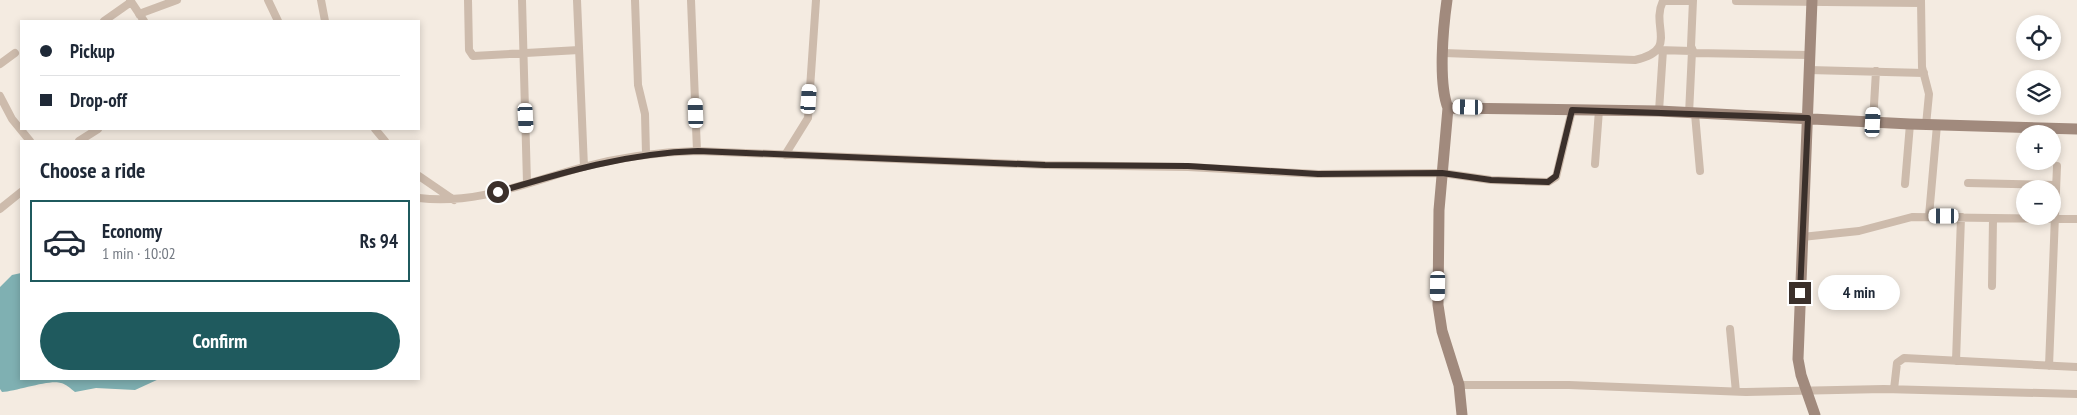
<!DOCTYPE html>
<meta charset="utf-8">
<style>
body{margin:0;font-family:"PT Sans Narrow",sans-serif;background:#f2f2f3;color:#1f2937;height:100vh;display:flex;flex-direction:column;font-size:19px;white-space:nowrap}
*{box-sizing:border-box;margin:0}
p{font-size:16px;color:#747a83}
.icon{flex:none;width:28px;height:28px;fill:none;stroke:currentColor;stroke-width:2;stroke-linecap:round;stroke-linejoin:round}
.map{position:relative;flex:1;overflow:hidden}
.sheet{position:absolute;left:20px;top:140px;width:400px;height:240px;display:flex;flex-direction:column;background:#fff;border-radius:0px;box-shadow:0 2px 8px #0003}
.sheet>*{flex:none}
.guide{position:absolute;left:20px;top:20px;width:400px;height:110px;border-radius:0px;box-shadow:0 2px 8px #0003;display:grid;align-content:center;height:110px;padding:0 20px;background:#fff}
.buttons{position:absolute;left:2016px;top:15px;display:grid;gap:10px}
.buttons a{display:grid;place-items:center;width:45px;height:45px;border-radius:50%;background:#fff;box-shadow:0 2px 8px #0003;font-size:25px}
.end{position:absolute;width:22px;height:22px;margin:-11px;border:6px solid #3b302b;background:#fff;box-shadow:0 0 0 2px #fff}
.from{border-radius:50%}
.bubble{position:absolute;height:35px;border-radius:18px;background:#fff;box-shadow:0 2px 8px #0003;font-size:16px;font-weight:600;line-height:35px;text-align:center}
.car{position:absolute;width:15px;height:30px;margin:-15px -8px;border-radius:6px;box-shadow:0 0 4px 1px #0007;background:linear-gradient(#fff 24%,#345 0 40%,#fff 0 76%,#345 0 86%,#fff 0)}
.guide b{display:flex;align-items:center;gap:18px;height:48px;font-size:19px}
.guide b+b{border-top:1px solid #e0e1e3}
.guide i{width:12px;height:12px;background:#1f2937}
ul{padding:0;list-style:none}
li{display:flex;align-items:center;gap:15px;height:82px;margin:0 10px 8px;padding:0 10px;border:2px solid transparent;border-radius:0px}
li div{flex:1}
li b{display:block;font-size:19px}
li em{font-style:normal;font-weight:600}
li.selected{border-color:#1f5a5e}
li>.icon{width:45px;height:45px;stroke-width:1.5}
h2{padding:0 20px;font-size:22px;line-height:60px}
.primary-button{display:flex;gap:10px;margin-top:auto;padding:10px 20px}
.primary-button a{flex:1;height:58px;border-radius:30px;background:#1f5a5e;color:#fff;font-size:20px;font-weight:600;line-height:58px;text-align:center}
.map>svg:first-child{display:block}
</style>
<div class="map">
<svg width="2077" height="415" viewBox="0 0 2077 415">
<rect width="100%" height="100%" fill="#f4ebe1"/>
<path fill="#7fb0b2" d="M21,273V379H159L135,390L96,388L75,392C71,389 66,384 61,383C50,379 17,391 2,392L0,389V287L12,275Z"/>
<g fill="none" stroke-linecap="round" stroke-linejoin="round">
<path stroke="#cdbbac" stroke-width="8" d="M130,0L144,21
M268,0L278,21
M321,0L325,21
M468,0L469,50L473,56L579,50
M522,0L527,183
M577,0L584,167
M635,0L638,85L645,114L646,154
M691,0L697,151
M1693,0L1691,46L1694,53L1809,55
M1921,0L1922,67L1929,94L1926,125
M1736,1L1921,3
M139,14L177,0
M104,21L131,2
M1658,50L1692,51L1689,114
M1444,53L1635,60C1680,50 1650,27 1663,1H1693
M0,64L15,53
M1809,70L1924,73
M0,96L12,119L30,141
M1659,111L1663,50
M1695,114L1700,171
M1873,122L1876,71
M375,129L385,141
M79,141L98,129
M785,155L808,118L816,0
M1595,164L1599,110
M419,176L454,200
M1968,183L2056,185
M1905,184L1910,124
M419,198C477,205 528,182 583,167C621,157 659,152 697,151L1045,165L1188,167L1318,174L1442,173L1491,180L1548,182L1556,177L1572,110
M0,209L21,192
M1929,216L1937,125
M1802,237L1859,231L1912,217L2077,219
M1992,286L1993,219
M1730,329L1736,392
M1956,361L1961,217
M2049,366L2057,166
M1459,385H1569L1746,392L1884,389L2077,394
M1894,389L1897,363L1904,358L2077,367"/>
<path stroke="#a18a7d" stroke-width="11" d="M1447,0C1443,28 1438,83 1448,108
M1812,0L1798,359L1801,375L1815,415
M1462,415L1459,385L1442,331L1438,305L1439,210L1448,108L1659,111L1910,124L2077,129"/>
</g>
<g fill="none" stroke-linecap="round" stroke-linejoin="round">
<path stroke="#3b302b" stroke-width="6" d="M498,192C564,172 628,153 698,151L1045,165L1188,166L1318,174L1442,173L1491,180L1548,182L1556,176L1572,110L1808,118L1800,293"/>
</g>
</svg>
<div class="buttons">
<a><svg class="icon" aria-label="locate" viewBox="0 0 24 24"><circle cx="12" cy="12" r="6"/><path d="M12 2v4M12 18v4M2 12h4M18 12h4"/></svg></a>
<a><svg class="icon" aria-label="layers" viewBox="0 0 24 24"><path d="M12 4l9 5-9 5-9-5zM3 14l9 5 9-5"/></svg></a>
<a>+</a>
<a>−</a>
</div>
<i class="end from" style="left:498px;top:192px"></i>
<i class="end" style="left:1800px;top:293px"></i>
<div class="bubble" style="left:1818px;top:275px;width:82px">4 min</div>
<i class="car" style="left:809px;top:99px;rotate:4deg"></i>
<i class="car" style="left:1468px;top:107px;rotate:271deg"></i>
<i class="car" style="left:696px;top:113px;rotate:358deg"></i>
<i class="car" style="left:526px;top:118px;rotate:177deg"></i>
<i class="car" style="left:1873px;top:122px;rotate:3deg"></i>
<i class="car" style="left:1944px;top:216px;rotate:270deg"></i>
<i class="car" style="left:1438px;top:286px;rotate:181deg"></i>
<div class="guide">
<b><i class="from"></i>Pickup</b>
<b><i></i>Drop-off</b>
</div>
<section class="sheet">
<h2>Choose a ride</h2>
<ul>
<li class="selected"><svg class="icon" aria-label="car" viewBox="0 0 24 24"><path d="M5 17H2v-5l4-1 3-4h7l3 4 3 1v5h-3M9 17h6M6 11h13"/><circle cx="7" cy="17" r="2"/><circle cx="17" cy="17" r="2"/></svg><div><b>Economy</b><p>1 min · 10:02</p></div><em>Rs 94</em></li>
</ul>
<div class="primary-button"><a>Confirm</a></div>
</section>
</div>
